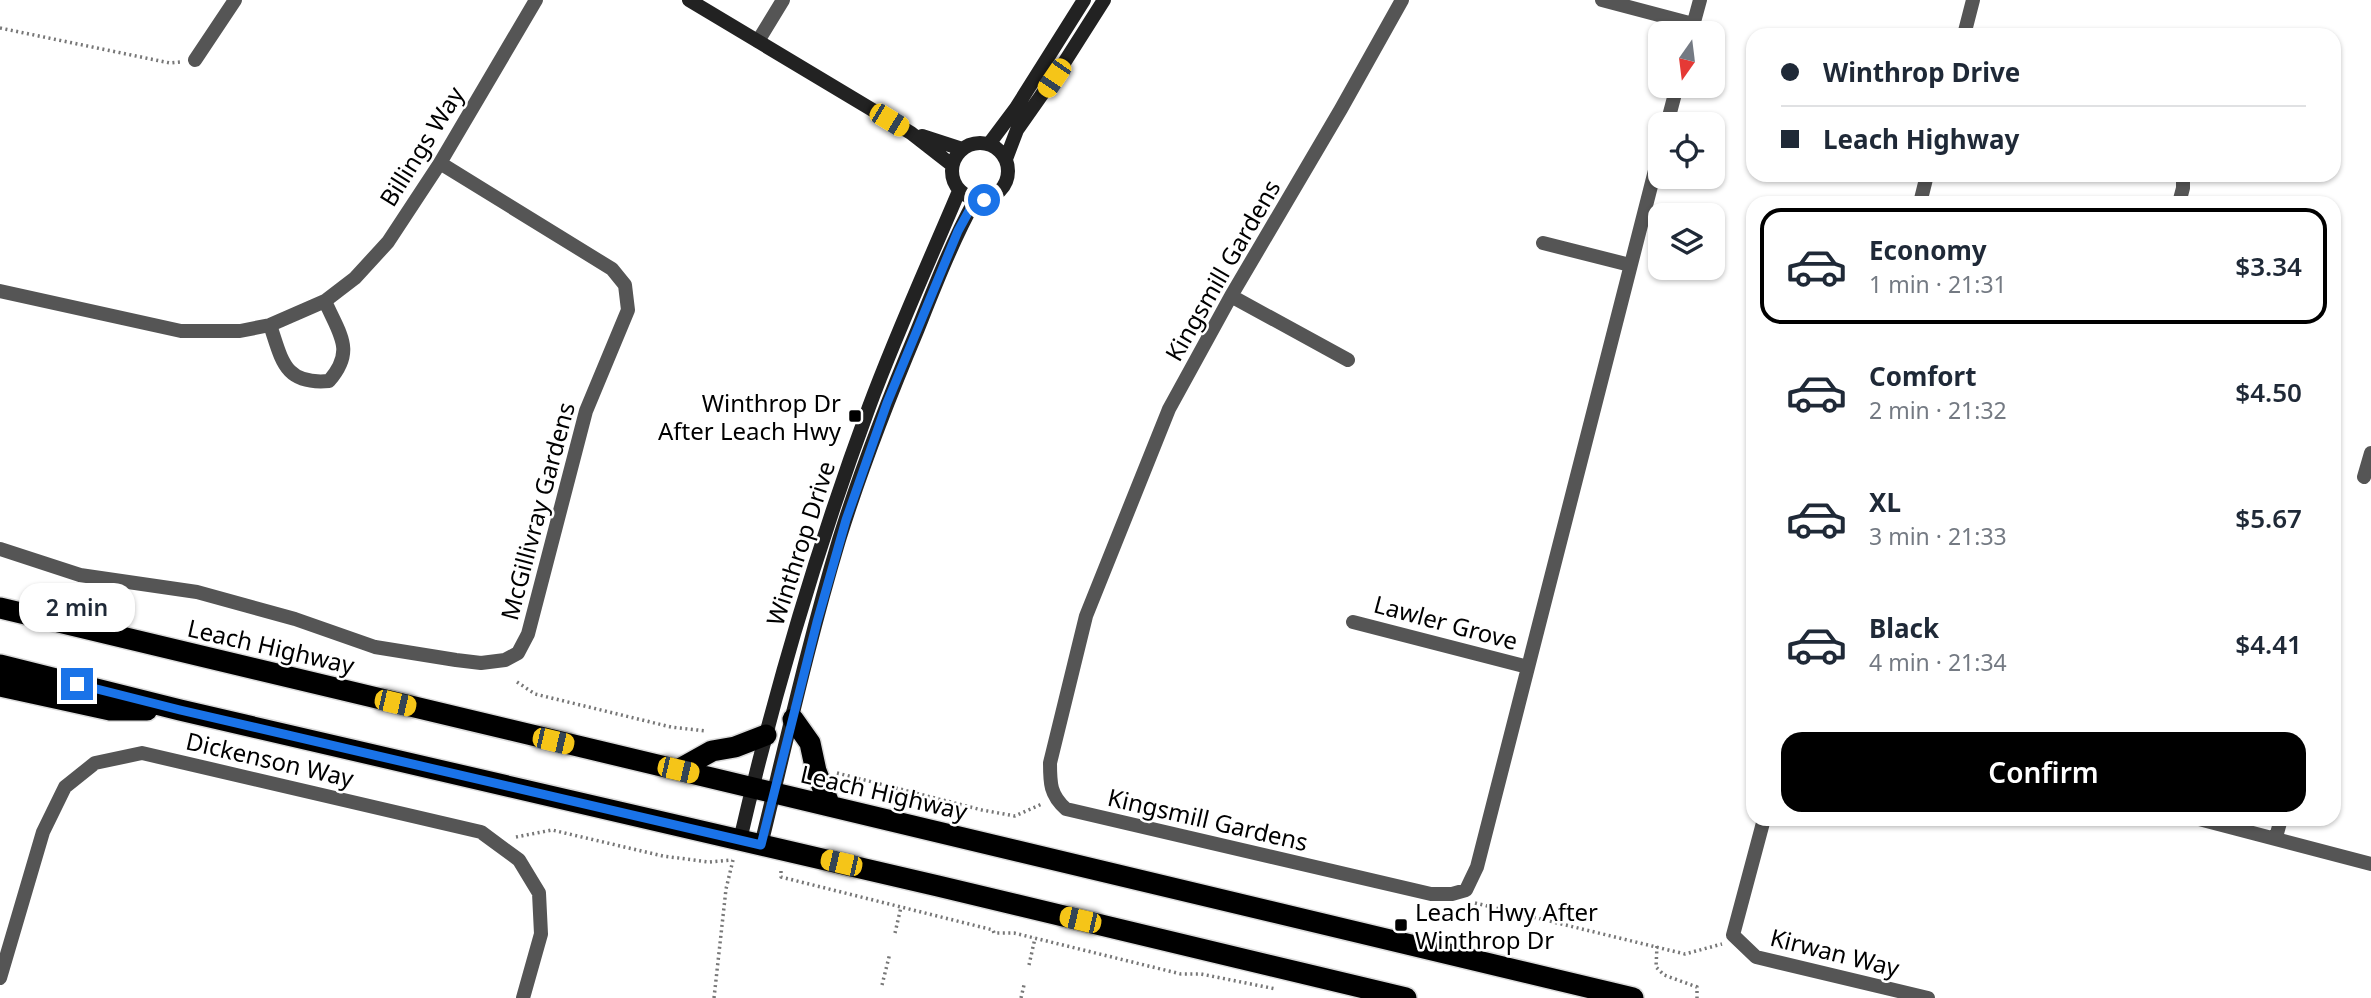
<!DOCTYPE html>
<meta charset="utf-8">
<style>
body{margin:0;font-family:"Noto Sans",sans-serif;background:#f6f6f7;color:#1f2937;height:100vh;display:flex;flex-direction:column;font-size:26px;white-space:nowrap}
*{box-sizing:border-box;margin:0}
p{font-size:23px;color:#747a83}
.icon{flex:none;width:38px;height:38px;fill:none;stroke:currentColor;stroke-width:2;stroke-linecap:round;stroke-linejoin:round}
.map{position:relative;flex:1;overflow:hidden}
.sheet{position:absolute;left:1746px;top:196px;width:595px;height:630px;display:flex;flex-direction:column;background:#fff;border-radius:21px;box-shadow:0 2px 5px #0004}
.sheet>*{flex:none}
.banner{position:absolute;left:1746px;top:28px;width:595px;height:154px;border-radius:21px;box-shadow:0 2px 5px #0004;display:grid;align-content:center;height:154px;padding:0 35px;background:#fff}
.needle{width:46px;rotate:194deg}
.buttons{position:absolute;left:1648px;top:21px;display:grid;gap:14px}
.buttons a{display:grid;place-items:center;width:77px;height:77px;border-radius:14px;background:#fff;box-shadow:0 2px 5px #0004;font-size:35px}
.end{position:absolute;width:32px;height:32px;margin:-16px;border:9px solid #1a73e8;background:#fff;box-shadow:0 0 0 4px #fff}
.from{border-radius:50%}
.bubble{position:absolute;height:49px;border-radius:21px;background:#fff;box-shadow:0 2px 5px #0004;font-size:23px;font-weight:600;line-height:49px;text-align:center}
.car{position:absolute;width:21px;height:42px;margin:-21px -10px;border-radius:9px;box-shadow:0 0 5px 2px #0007;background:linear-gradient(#f5c518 24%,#345 0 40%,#f5c518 0 76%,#345 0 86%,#f5c518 0)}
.banner b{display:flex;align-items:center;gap:24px;height:66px;font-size:26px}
.banner b+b{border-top:2px solid #e0e1e3}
.banner i{width:18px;height:18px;background:#1f2937}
ul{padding:12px 0 0;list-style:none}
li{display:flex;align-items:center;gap:21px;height:116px;margin:0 14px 10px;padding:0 21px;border:4px solid transparent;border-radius:21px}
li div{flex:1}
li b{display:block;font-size:26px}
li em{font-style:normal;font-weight:600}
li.selected{border-color:#000}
li>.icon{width:63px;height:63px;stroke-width:1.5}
.cta{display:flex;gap:14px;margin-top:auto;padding:14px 35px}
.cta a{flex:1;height:80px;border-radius:21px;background:#000;color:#fff;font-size:28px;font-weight:600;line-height:80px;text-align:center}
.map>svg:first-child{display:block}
</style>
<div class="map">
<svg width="2371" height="998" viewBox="0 0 2371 998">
<rect width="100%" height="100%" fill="#fff"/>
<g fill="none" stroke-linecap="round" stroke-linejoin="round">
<g stroke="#dbdbdb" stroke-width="24">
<path id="highway" d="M0,608L1633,998
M0,665L180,710L938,886L1406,998
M0,686L110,710H147
M793,719L810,743L816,771L830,806
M678,770L712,751L735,747L766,735"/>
</g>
<path stroke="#777" stroke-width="3.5" stroke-dasharray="2 3.5" stroke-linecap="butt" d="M0,28L170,63L180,62
M517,682L535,694L671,727L706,731
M837,773L982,810L1015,816L1042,804
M516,837L552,830L663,856L709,862L732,860
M781,871V877L993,930L994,933H1014L1181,974H1201L1276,989
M1475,903L1685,954L1722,944
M895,933L901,907
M1657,946L1656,967L1664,975L1697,987V998
M1029,965L1035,938
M882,985L890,953
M714,998L726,889L733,860
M1021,998L1024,985"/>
<path stroke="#555" stroke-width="14" d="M1402,0L1341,109L1231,296L1169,409L1086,616L1050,763C1050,783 1050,795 1066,809L1431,894H1452L1466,890L1477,867L1661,147
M1602,0L1693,24
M1691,33L1700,0
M1964,35L1973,0
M758,41L783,0
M195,60L235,0
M1667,124L1677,86
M1920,203L1927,175
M2179,203L2183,188V175
M1543,243L1630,265
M0,291L181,331H240L270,325L325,301L355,278L388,242L440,163L536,0
M1231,296L1348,360
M270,325C282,360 284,385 329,381C356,350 339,334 325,301
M2364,477L2371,453
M0,549L80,575L197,592L295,619L375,647L456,660L481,663L505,660L518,653L528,634L586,411L628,310L625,285L612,269L440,163
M1353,622L1528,667
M1764,819L1733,935L1756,957L1928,998
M2199,819L2371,864
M2276,837L2281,819
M0,978L43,832L65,787L95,763L142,753L481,832L519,860L539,893L541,934L523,998"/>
<path stroke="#222" stroke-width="14" d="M689,0L911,133L952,165
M922,136L962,149
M952 171a28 28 0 1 1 56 0a28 28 0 1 1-56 0Z
M989,144L1016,108L1084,0
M1006,159L1017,130L1064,63L1104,0
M740,840C774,693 817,548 869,407C896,334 929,262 959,191
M761,845C786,743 809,640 839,540C861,469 888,400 917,331C935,286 952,242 975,200"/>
<use href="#highway" stroke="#000" stroke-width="21"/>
</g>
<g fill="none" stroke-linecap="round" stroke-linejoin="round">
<path stroke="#1a73e8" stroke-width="9" d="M77,684L180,710L761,845L817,622L846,520L887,403L958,231L975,200H984"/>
</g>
<g fill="#000" stroke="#fff" stroke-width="2.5">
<rect x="848" y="409" width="14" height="14" rx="3.5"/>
<rect x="1394" y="918" width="14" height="14" rx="3.5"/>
</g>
<g text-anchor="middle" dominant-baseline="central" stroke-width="5" stroke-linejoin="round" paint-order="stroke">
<g font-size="24" fill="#000" stroke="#fff">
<text transform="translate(421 146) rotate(-58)">Billings Way</text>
<text transform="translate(1222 270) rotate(-60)">Kingsmill Gardens</text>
<text transform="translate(537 511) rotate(-75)">McGillivray Gardens</text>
<text transform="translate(800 543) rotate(-72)">Winthrop Drive</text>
<text transform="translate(1446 622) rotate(15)">Lawler Grove</text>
<text transform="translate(271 646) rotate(13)">Leach Highway</text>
<text transform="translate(270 759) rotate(13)">Dickenson Way</text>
<text transform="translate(884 792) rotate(13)">Leach Highway</text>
<text transform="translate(1208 819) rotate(13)">Kingsmill Gardens</text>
<text transform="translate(1835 952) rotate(14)">Kirwan Way</text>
</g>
<g font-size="24" fill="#000" stroke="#fff" text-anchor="end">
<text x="841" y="402">Winthrop Dr<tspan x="841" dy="28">After Leach Hwy</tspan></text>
<text x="1415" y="911" text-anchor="start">Leach Hwy After<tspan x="1415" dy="28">Winthrop Dr</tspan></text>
</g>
</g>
</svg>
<div class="buttons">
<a><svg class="needle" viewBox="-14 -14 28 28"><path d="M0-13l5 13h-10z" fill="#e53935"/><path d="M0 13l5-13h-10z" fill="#747a83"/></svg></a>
<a><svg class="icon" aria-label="locate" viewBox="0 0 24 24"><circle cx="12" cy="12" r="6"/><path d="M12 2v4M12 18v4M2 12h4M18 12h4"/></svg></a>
<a><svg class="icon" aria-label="layers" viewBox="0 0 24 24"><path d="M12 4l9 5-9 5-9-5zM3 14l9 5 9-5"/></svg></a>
</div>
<i class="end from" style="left:984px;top:200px"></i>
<i class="end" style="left:77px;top:684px"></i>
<div class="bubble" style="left:19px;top:583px;width:116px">2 min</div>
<i class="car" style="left:1054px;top:78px;rotate:214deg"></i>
<i class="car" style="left:889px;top:120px;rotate:121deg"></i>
<i class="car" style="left:395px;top:703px;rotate:103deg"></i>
<i class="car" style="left:553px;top:741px;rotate:103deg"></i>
<i class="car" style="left:678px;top:770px;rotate:103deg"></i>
<i class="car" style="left:841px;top:863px;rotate:283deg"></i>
<i class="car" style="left:1080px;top:920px;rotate:283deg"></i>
<div class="banner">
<b><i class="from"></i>Winthrop Drive</b>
<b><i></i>Leach Highway</b>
</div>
<section class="sheet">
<ul>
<li class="selected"><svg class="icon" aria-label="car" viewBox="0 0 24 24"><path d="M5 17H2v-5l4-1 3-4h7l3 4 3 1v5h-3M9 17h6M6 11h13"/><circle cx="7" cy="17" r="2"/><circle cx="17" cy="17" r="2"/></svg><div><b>Economy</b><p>1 min · 21:31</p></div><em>$3.34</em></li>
<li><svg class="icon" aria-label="car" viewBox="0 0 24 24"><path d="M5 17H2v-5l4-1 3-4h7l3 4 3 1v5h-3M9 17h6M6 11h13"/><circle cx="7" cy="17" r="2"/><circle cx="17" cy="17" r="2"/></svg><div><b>Comfort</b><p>2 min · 21:32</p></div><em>$4.50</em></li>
<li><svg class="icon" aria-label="car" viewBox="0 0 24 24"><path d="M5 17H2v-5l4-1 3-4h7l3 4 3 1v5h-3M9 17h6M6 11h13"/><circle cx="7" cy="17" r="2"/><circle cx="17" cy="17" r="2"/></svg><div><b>XL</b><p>3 min · 21:33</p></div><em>$5.67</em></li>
<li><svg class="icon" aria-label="car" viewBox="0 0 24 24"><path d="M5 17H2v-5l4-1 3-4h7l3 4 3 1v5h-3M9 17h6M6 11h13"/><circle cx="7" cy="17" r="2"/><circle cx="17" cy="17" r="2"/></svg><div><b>Black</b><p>4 min · 21:34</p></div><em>$4.41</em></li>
</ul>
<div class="cta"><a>Confirm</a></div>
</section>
</div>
